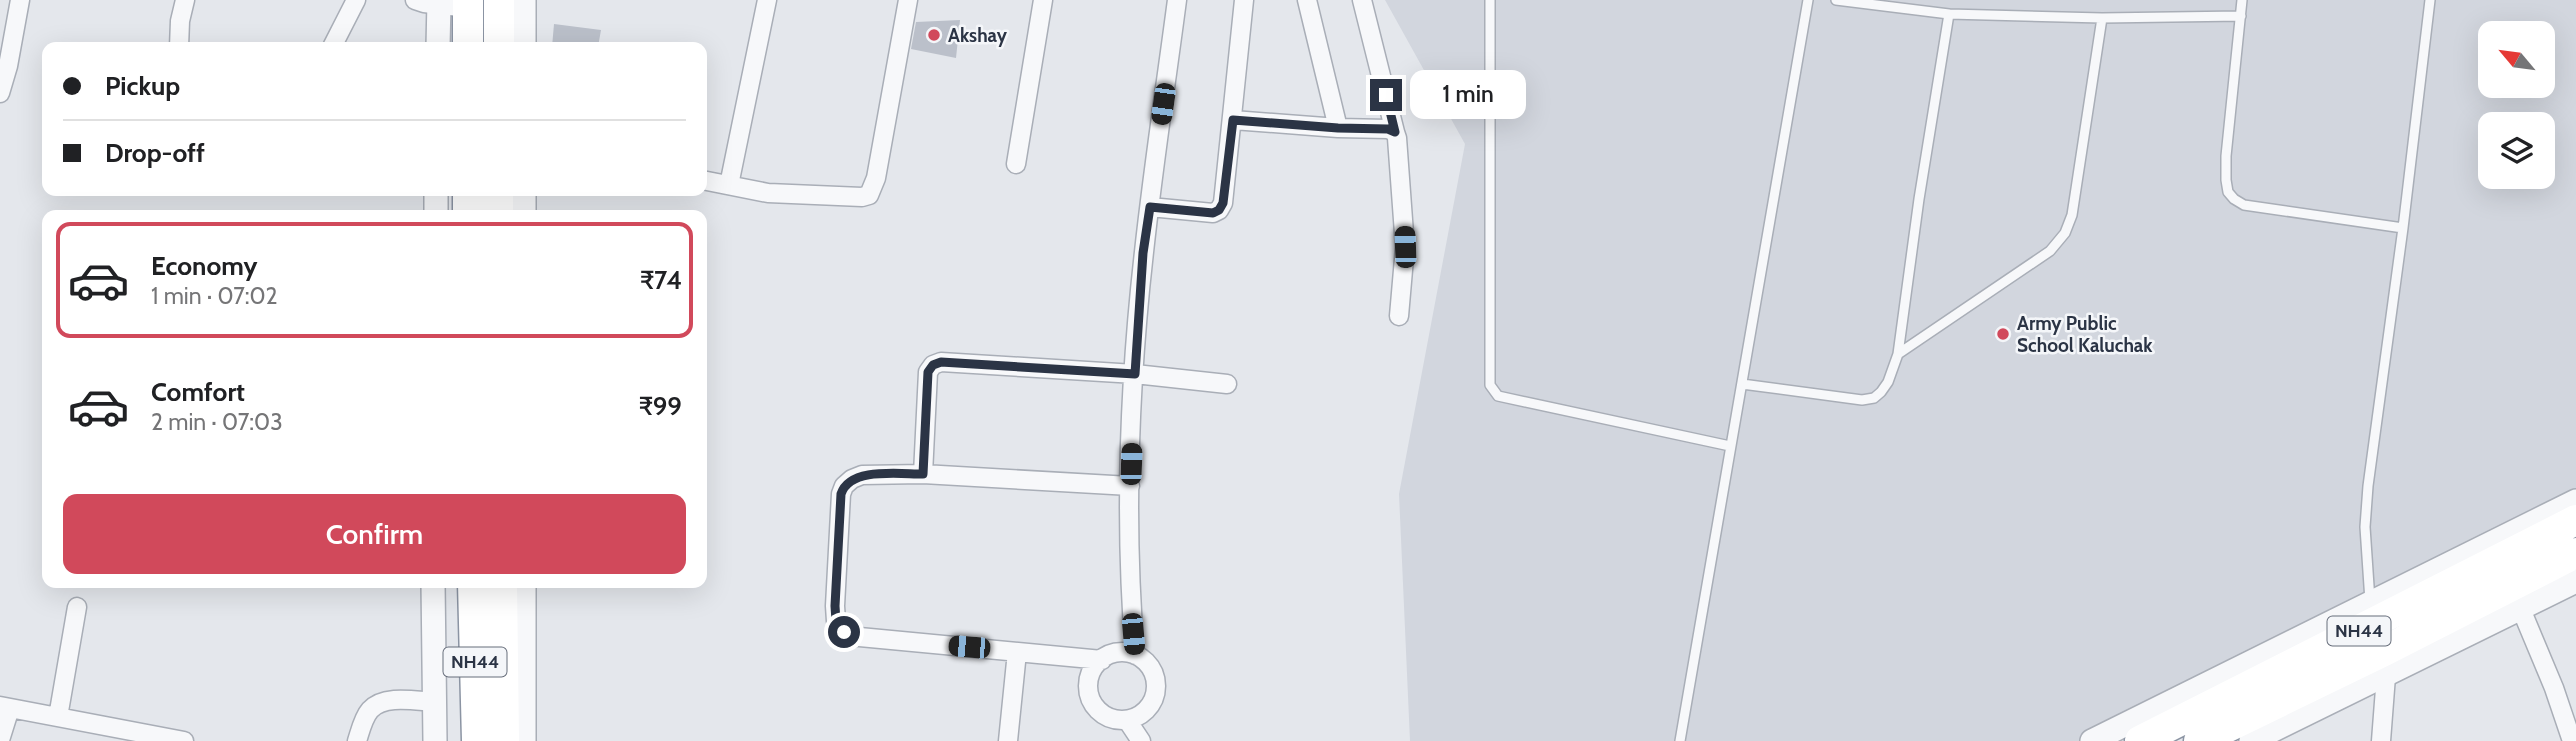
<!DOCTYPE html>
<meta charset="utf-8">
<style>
body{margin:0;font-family:Cabin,sans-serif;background:#f2f2f2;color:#202124;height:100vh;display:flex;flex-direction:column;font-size:26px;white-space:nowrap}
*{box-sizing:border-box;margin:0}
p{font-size:23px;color:#757577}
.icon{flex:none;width:38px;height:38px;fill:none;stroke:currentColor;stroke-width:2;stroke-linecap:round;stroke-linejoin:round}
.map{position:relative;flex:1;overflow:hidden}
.panel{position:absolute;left:42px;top:210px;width:665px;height:378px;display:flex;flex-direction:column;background:#fff;border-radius:14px;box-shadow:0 7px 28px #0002}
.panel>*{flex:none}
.top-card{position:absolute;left:42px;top:42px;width:665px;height:154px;border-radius:14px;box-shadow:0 7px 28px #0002;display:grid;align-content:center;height:154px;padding:0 21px;background:#fff}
.needle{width:46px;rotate:299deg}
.fabs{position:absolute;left:2478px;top:21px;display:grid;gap:14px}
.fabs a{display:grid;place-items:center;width:77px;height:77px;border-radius:14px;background:#fff;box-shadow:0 7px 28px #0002;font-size:35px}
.end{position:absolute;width:32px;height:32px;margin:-16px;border:9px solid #2b3445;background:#fff;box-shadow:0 0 0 4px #fff}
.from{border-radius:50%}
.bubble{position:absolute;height:49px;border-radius:14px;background:#fff;box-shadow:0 7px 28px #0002;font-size:23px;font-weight:600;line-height:49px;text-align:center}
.car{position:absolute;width:21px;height:42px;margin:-21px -10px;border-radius:9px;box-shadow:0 0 5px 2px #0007;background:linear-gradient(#222 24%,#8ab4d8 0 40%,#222 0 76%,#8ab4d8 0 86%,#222 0)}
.top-card b{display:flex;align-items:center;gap:24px;height:66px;font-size:26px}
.top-card b+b{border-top:2px solid #e0e0e0}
.top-card i{width:18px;height:18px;background:#202124}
ul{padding:12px 0 0;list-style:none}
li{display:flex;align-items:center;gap:21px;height:116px;margin:0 14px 10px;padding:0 7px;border:4px solid transparent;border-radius:14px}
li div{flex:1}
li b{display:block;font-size:26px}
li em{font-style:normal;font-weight:600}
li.current{border-color:#d1495b}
li>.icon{width:63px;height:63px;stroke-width:1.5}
.cta{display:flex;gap:14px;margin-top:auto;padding:14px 21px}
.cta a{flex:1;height:80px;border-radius:14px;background:#d1495b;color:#fff;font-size:28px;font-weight:600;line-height:80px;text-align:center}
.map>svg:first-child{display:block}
</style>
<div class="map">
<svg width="2576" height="741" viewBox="0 0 2576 741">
<rect width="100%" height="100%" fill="#e4e7ec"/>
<path fill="#d2d6de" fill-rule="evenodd" d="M1385,0H2576V490L2097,741H1410L1399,494L1465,144ZM2490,33H2543V86H2490ZM2490,124H2543V177H2490Z"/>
<path fill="#bbc0ca" d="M960,20L956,58L911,49L916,22Z
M554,24L601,30L598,47H552Z"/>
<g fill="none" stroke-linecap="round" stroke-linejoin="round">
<g stroke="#a9aeb7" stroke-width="12">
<path id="service" d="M1490,0V385L1498,396L1730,446
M1836,0L1949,14L2102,18L2241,16
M2242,0L2226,156V180L2228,192L2234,199L2244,205L2403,228
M1898,354L2050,251L2065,233L2072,215L2102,18
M1742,384L1862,400L1874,398L1881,392L1888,382L1898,354L1919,199L1949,14
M2370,601L2365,527L2368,486L2403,228L2430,0
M1680,741L1808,0"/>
</g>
<g stroke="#a9aeb7" stroke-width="21">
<path id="minor" d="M415,0L424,3L468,8
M1307,0L1338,128
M1362,0L1395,132
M179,47L180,21L185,0
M332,47L356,0
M0,93L8,66L20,0
M1233,120L1338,128L1388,129L1395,132L1397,138L1405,247L1399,316
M1016,164L1043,0
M702,180L768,193L862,197L869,195L876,178L908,0
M729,185L767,0
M1150,207L1213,213L1219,210L1223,203L1244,0
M923,474L928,372L933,365L941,362L1135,374L1227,384
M2521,609L2554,688L2572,741
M1088 686a34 34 0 1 1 68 0a34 34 0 1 1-68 0Z
M1135,655C1124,522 1129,385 1144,252C1153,168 1166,84 1177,0
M1102,660L849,636L836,621L835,606L841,494L844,486L852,479L862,475L923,474L1130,486
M0,706L184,741
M58,717L77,607
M1127,720L1141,741
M0,740L10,708
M357,741C360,732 363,718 370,710C384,694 416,701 434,702
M1008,741L1017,652
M2381,741L2386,676"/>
</g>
<g stroke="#a9aeb7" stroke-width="26">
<path id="tertiary" d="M438,47L439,0
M524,47V0
M524,191V215
M436,215V191
M433,583L435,741
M524,583V741
M2092,741L2576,501
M2251,741L2576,581"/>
</g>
<g stroke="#8b94a3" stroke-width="33">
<path id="trunk" d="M468,0V47
M499,47V0
M468,191V215
M498,191V215
M473,583L477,741
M502,583L504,741
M2140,741L2576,520
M2199,741L2384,651L2576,553"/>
</g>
<use href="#service" stroke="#f7f8fa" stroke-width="9"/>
<use href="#minor" stroke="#f7f8fa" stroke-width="18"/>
<use href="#tertiary" stroke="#f7f8fa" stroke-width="23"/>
<use href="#trunk" stroke="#fff" stroke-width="30"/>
</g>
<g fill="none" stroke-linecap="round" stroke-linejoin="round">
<path stroke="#2b3445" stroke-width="9" d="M844,632L836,621L835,606L841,494C850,467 898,474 923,474L928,372L933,365L941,362L1135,374L1143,253L1150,207L1213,213L1219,210L1223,203L1233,120L1338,128L1388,129L1395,132L1386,95"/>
</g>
<g fill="#d1495b" stroke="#f4f6f9" stroke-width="2.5">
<circle cx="934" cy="35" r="7"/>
<circle cx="2003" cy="334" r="7"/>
</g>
<g text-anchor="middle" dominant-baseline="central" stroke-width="5" stroke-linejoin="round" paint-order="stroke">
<g fill="#f4f6f9" stroke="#676e7b" stroke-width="2">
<rect x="2327.5" y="616.5" width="63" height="29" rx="5"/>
<rect x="443.5" y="647.5" width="63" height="29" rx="5"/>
</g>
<g font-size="18" font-weight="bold" fill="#2b3445">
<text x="2359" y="631">NH44</text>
<text x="475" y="662">NH44</text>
</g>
<g font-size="19" font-weight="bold" fill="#2b3445" stroke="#f4f6f9" text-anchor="start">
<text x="948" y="35">Akshay</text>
<text x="2017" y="323">Army Public<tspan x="2017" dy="22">School Kaluchak</tspan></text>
</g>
</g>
</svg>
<div class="fabs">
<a><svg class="needle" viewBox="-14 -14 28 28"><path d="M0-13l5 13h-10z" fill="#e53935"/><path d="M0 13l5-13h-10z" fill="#757577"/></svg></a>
<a><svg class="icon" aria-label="layers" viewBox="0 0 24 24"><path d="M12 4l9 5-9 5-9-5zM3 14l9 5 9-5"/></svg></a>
</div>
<i class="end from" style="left:844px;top:632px"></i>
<i class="end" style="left:1386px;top:95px"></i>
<div class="bubble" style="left:1410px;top:70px;width:116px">1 min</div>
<i class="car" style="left:1163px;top:104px;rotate:188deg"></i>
<i class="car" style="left:1405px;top:247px;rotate:358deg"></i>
<i class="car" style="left:1131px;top:464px;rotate:2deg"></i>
<i class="car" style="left:1133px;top:634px;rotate:175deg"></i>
<i class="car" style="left:969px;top:647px;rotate:275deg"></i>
<div class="top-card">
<b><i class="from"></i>Pickup</b>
<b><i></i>Drop-off</b>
</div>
<section class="panel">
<ul>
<li class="current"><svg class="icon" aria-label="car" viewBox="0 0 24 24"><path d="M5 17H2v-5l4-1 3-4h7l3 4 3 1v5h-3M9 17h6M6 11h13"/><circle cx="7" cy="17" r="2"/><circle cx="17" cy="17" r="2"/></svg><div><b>Economy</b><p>1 min · 07:02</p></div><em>₹74</em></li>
<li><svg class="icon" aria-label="car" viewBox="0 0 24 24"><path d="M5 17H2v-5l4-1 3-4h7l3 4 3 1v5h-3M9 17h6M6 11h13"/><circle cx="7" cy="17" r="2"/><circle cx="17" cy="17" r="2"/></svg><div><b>Comfort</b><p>2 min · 07:03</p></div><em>₹99</em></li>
</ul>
<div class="cta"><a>Confirm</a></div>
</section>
</div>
